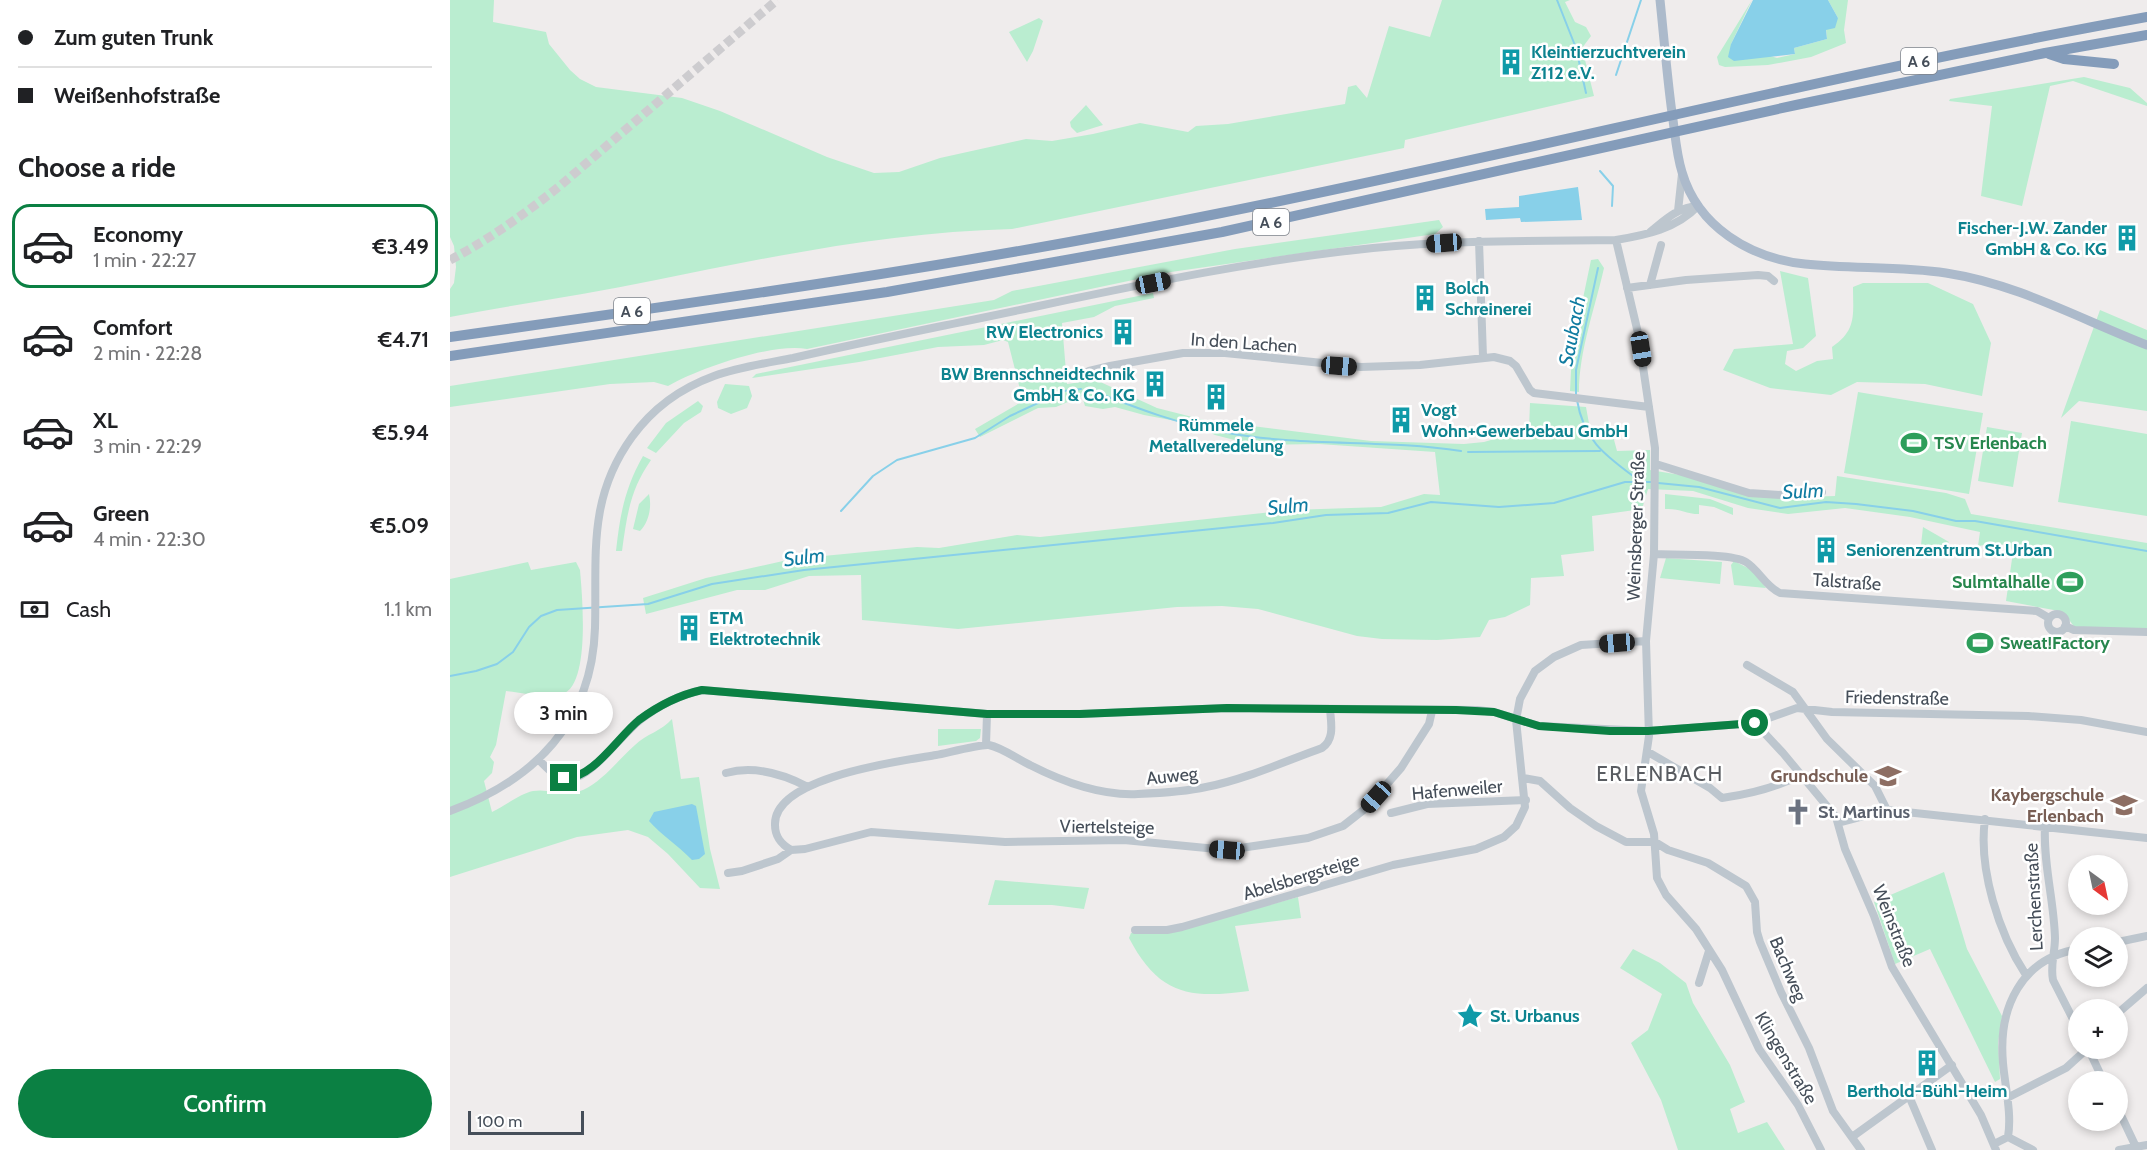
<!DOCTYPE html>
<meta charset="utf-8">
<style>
body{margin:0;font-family:Cabin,sans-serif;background:#f6f6f6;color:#202124;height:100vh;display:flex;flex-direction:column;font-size:22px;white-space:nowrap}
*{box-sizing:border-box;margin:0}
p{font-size:20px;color:#757577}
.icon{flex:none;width:33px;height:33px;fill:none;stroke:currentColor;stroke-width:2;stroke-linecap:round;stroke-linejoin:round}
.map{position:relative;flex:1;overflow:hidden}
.side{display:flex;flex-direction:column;background:#fff;width:450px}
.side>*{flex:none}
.hud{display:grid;align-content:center;height:132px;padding:0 18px;background:#fff}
.needle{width:39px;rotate:147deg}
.controls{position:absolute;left:1618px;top:855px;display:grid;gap:12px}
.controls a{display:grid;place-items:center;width:60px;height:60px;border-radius:50%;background:#fff;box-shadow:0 3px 9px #0003;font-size:30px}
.scale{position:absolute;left:18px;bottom:15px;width:116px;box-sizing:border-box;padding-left:6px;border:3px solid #454e59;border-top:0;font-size:16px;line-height:21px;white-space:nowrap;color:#454e59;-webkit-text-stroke:4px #fff;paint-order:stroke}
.end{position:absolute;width:27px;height:27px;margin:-14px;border:8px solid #0b8043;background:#fff;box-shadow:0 0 0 3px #fff}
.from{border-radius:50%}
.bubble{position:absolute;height:42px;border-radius:21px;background:#fff;box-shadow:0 3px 9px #0003;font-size:20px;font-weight:600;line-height:42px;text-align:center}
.car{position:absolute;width:18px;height:36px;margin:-18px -9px;border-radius:8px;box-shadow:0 0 4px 2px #0007;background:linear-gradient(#222 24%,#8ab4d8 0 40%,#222 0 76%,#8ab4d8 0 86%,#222 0)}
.hud b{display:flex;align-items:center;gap:21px;height:57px;font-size:22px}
.hud b+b{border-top:2px solid #e0e0e0}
.hud i{width:15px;height:15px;background:#202124}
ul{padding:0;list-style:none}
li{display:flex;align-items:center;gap:18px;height:84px;margin:0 12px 9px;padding:0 6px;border:3px solid transparent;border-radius:18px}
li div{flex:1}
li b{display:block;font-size:22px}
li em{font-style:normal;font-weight:600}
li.on{border-color:#0b8043}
li>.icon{width:54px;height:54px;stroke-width:1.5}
h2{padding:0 18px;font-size:27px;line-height:72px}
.pay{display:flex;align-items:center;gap:15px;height:66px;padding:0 18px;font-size:22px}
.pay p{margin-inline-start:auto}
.action{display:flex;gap:12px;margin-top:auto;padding:12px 18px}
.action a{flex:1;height:69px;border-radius:36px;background:#0b8043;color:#fff;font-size:24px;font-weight:600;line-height:69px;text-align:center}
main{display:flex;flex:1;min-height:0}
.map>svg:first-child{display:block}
</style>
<main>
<section class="side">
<div class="hud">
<b><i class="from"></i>Zum guten Trunk</b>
<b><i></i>Weißenhofstraße</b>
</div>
<h2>Choose a ride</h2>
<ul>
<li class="on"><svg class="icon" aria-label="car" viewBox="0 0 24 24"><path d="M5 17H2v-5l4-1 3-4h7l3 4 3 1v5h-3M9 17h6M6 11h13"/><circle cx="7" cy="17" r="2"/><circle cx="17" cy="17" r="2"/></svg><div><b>Economy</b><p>1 min · 22:27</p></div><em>€3.49</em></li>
<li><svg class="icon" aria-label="car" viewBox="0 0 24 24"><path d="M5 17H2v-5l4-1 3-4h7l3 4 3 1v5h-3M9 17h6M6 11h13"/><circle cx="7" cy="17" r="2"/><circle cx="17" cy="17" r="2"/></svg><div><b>Comfort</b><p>2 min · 22:28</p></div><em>€4.71</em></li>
<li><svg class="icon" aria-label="car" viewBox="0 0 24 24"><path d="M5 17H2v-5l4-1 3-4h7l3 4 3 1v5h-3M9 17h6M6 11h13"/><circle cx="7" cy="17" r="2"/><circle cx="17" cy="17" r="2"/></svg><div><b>XL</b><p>3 min · 22:29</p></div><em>€5.94</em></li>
<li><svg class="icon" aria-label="car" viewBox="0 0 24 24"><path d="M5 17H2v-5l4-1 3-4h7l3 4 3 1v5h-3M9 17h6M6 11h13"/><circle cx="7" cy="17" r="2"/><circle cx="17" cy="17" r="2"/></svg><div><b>Green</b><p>4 min · 22:30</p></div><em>€5.09</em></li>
</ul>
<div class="pay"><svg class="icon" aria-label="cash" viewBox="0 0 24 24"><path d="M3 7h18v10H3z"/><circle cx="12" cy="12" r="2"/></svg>Cash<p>1.1 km</p></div>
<div class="action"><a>Confirm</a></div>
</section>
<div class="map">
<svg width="1697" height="1150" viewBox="0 0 1697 1150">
<rect width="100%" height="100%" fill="#efecec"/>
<path fill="#baedd0" d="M0,0H44L43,22L96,32L99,44L120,70L130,79L146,87L232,98L270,111L377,157L424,173L449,172L490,158L576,139L602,141L643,134L690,123L738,132L746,126L778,124L895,104L898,87L906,85L917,98L939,26L980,37L992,0H1120L1115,2L1125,22L1136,27L1141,36L1132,48L1144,96L955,140L954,148L562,229C441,232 324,256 206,280C138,294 69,304 0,317V289L4,283L6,267L4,246L0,237Z
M1302,0L1281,44L1327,58L1345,54L1344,48L1377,39L1376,29L1388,18L1378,0H1398L1394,30L1396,43L1361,57L1318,65L1275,67L1269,65L1267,57Z
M589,18L593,21L583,51L577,62L559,32Z
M1634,77L1680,88L1697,103V106L1623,81L1600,86L1572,206L1531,196L1542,106L1499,101L1500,99Z
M636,105L653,125L627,133L621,127L620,122Z
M989,220L993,227L985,234L721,272L357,349C321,343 250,368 218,386L204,382L160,384L0,407V386L544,300L562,291L785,249Z
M1148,259L1154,268C1145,308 1129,351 1129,392L1120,391L1122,351L1141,260Z
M1330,271L1358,278L1366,336L1353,348L1337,351L1335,364L1346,371L1367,361L1383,359L1382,347C1407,330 1403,315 1403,287L1413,283H1478L1523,304L1541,343L1532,396L1475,384L1407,382L1381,395L1320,388L1273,370L1284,349L1343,344Z
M703,293L704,298L665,306L644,317L612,323L617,384L646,380L707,408L754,420L921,441L1014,444L1034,442L1079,429L1080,403L1136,407L1142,440L1163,436L1167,451L1200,450V470L1243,477L1298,494L1322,498L1385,496L1387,476L1496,493L1515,499L1521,514L1697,543V630L1625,628L1615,614L1609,611L1556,601L1563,552L1559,545L1542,544L1528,546L1530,532L1460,517L1395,508L1338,514L1298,508L1243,491L1198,489L1192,509L1142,516L1144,551L1111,555L1114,576L1081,578L1080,605L1055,617L1039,620L1030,637L987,640L932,639L907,636L808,609L772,606L727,607L508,629L412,620L411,575L359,576L315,590H287L196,614L193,598L256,578L342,559L467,547L489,548L567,535L590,537L841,510L931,507L974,494L990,495L985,452L869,444L804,445L765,435L742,424L694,415L665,407L653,409L635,406L632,396L606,407L588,408L530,437L525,429L573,401L558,342L553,340L534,345L488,347L409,362L302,378L306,374Z
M1650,310L1697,330V411L1629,401L1611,418Z
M275,384L299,386L302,396L297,408L281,414L268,408L267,402Z
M1408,392L1533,413L1519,494L1394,473Z
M248,401L253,406L251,412L234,423L206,453L197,448L216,423Z
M1621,421L1697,434V516L1608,502Z
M1537,427L1572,433L1563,487L1528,481Z
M193,456L201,460C180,490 177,515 172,551H166C170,514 175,488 193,456Z
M199,494C202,507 199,522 190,531L183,529L189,504Z
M1215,494L1260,499L1283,508V515L1264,507L1249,505V514C1236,514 1229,508 1215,509Z
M1473,527L1499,542L1497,545H1471Z
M1216,558L1272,562L1270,584L1210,578Z
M1284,561L1302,570L1316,588L1284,585L1281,565Z
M78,562L81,570L126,562L130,570C132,593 141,686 112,694C98,698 71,693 56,691L46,745L40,757L44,762L42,773L34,781L42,812C55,806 69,794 83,791C101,788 113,798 133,790C154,780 168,760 185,745C196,734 212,731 222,719L231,779L249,777L260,849L270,889L250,888L218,854L198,837L178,830L127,837L0,877V579Z
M488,729H531L530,738L526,741L488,746Z
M1494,872L1517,949L1552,1016L1548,1043L1550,1079L1545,1082L1480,949L1445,964L1424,902Z
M545,880L639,888L634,909L602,905H538Z
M848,897L851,918L785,926L799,991C739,999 709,995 679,938L681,933H717Z
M1183,949L1210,963L1236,983L1243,1003L1280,1065L1295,1102L1280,1109L1288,1133L1317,1122L1335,1150H1228L1211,1100L1181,1043L1198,1030L1212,994L1170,968Z"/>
<path fill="#88d0e9" d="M1303,0H1378L1388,18L1385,28L1376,30L1377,39L1344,48L1345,54L1284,61L1278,57L1281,44Z
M1128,187L1132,220L1071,222L1070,218L1036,220L1035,209L1069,207V196Z
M242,804L246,806L255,854L249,859L242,860C229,846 211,835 199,821L204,812Z"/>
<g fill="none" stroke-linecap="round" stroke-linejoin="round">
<path stroke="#88d0e9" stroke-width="2" d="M1107,0L1126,48L1136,93
M1166,75L1191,0
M1150,171L1163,186L1162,206
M643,391C689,409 728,424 778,433C855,447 934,439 1011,451
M1126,395V370L1148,268
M1127,400C1134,443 1158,457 1191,482
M1018,452L1150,451
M1208,483L1249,487L1330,508L1376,502L1406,504L1463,511L1506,521H1525L1697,551
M391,511L423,476L447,460L525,438L560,416L614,391L631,389
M0,676L26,671L47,664L63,652L79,627L91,616L107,610L198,604L262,584L354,570L823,523L876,515L938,513L981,502L1049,507L1104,503L1175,482H1202"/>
<path stroke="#cdcccf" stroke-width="9" stroke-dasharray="9 4.5" stroke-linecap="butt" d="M0,260C40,239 76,213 111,185L327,0"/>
<path stroke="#bdc6ce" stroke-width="8" d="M1228,211L1232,174
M1200,232C1215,220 1228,207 1248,206
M1166,240L1188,333L1205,448L1204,554L1196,641L1199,736L1191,791L1204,834L1207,878L1216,895L1246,929L1272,970L1309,1049L1348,1105L1371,1150
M1029,241L1033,357
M1200,285L1211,245
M1177,288L1236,280L1308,275L1318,276L1324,281
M627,378L639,371L660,366L733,353H775L911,367L970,365L1044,357L1060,361L1066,366L1080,390L1084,393L1199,407
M1206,464L1299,493L1331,495L1372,492
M1204,554C1223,555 1282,553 1296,562C1309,570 1315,586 1330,593L1587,611L1599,618
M1598 623a9 9 0 1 1 18 0a9 9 0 1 1-18 0Z
M1615,626L1624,630L1697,632
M1297,665L1343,692L1377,739L1425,786L1437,810
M1305,723L1333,753L1386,817L1395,849L1424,916L1442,967L1531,1115L1546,1150
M536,745L537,714
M1198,752L1260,788L1272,798C1301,794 1325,788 1351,775
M89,760C97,768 107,780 120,779C142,777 171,735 190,720C208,706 229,695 252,690L537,714H630L777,708L1027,710L1044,712L1089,726L1198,731L1305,723L1347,708L1382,712L1578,716L1631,720L1697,732
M276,773C305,765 333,774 358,787
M1073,778L1090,781L1120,808L1146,826L1176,842H1205L1218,850L1258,863L1296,886L1305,902L1307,932L1310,942L1331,992L1359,1048L1383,1111L1411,1150
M0,811C85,780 142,722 145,628C147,556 137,499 182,437C203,408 231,388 264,376C289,367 317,363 343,358C391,347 439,337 487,327C632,298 776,263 923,248C1004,240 1085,241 1166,240C1196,235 1226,229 1248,206
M941,813L977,804L1076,800
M1535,819C1528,869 1549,934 1576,975
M1388,823L1437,810L1697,838
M1595,826C1593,864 1604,900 1605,938C1605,953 1600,965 1603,980L1629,1031
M341,850C331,844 325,837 325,825C323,777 451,761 486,755C497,753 530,744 539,745C553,748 567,759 580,765C613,782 650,796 688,794C711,793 734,792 756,787C793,780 836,761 872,748C885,739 881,723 880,709
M278,873L292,871L328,859L341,850L355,849L421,832L555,842L674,840L777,850L858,838L893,826L916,808L951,768L979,724L982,711
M685,930H717L732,927L943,865L1026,849L1054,837L1066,826L1075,807L1066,720L1070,699L1085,671L1104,657L1131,645L1196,641
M1668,942L1697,936
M1249,983L1259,951
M1668,1013L1697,988
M1638,1048L1654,1082
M1459,1096L1482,1150
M1557,1098L1616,1068L1638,1048
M1668,1109L1686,1147
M1402,1137L1502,1065
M1558,1137C1562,1113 1555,1087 1553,1063C1548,1008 1571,958 1629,949
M1544,1144L1558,1137L1583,1150
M1669,1150L1697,1145"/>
<path stroke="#acbacb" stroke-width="9" d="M1210,0C1214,38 1217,76 1222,113C1225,132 1226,153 1232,172C1248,227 1300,258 1355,264C1402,269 1450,266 1496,273C1568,284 1630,319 1697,345"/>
<path stroke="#849cba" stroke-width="10" d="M1599,54L1614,59L1664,64
M0,337C258,301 516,265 771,213C1081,151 1386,73 1697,17
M0,356L437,292L772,232L1346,105L1595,53L1697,35"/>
</g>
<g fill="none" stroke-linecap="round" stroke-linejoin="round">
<path stroke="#0b8043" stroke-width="8" d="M114,778C142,780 168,737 189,720C208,706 229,695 252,690L537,714H630L777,708L1006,710L1044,712L1089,726L1160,731H1198L1305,723"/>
</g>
<defs>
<g id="building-bare" transform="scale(2.07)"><path d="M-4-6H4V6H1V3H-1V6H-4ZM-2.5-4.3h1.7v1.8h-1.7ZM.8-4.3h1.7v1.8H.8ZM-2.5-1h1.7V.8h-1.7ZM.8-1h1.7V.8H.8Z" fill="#0f9aa8" stroke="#fff" stroke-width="2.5" paint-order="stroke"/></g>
<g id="stadium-bare" transform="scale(2.07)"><path d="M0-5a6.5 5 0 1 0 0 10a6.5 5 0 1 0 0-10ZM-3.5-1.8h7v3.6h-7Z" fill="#2e9e5b" stroke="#fff" stroke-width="2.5" paint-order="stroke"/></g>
<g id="school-bare" transform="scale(2.07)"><path d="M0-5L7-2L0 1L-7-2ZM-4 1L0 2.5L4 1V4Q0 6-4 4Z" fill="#8d6e63" stroke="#fff" stroke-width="2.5" paint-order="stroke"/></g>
<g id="church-bare" transform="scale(2.07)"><path d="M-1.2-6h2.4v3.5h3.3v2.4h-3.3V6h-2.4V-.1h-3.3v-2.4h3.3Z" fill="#6b7280" stroke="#fff" stroke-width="2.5" paint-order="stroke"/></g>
<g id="sight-bare" transform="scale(2.07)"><path d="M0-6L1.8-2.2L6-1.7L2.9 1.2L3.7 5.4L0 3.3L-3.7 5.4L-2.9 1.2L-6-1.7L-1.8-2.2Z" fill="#0f9aa8" stroke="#fff" stroke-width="2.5" paint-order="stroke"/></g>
</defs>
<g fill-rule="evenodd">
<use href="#building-bare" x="1061" y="62"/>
<use href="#building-bare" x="1677" y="238"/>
<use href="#building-bare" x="975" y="298"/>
<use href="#building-bare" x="673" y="332"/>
<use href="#building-bare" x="705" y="384"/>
<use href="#building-bare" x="766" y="397"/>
<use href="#building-bare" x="951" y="420"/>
<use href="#stadium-bare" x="1464" y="443"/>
<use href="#building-bare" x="1376" y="550"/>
<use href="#stadium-bare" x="1620" y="582"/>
<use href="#building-bare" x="239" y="628"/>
<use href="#stadium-bare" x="1530" y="643"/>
<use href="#school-bare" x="1438" y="776"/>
<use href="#school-bare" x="1674" y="805"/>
<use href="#church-bare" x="1348" y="812"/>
<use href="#sight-bare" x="1020" y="1016"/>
<use href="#building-bare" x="1477" y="1063"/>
</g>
<g text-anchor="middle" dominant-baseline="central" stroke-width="5" stroke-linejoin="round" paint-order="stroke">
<g fill="#fff" stroke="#7d838b" stroke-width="1.5">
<rect x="1451" y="48" width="36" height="26" rx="4.5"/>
<rect x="803" y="209" width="36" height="26" rx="4.5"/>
<rect x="164" y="298" width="36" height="26" rx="4.5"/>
</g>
<g font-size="16" font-weight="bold" fill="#454e59">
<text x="1469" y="61">A 6</text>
<text x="821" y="222">A 6</text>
<text x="182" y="311">A 6</text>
</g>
<g font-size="18" font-weight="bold" fill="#0d838f" stroke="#fff" text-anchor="start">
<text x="1081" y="52">Kleintierzuchtverein<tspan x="1081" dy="21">Z112 e.V.</tspan></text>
<text x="1657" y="228" text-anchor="end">Fischer-J.W. Zander<tspan x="1657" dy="21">GmbH &amp; Co. KG</tspan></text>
<text x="995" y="288">Bolch<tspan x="995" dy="21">Schreinerei</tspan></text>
<text x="653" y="332" text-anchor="end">RW Electronics</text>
<text x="685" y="374" text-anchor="end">BW Brennschneidtechnik<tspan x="685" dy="21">GmbH &amp; Co. KG</tspan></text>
<text x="971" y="410">Vogt<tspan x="971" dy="21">Wohn+Gewerbebau GmbH</tspan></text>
<text x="766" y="425" text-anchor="middle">Rümmele<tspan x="766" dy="21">Metallveredelung</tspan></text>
<text x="1396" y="550">Seniorenzentrum St.Urban</text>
<text x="259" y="618">ETM<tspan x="259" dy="21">Elektrotechnik</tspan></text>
<text x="1040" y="1016">St. Urbanus</text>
<text x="1477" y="1091" text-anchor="middle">Berthold-Bühl-Heim</text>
</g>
<g font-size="18" fill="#454e59" stroke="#fff">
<text transform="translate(794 343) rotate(4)">In den Lachen</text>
<text transform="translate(1186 526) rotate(-88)">Weinsberger Straße</text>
<text transform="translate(1397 582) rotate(4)">Talstraße</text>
<text transform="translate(1447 698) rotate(1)">Friedenstraße</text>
<text transform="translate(722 776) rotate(-6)">Auweg</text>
<text transform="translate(1007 790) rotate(-5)">Hafenweiler</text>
<text transform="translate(657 827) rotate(1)">Viertelsteige</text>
<text transform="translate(851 877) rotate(-17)">Abelsbergsteige</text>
<text transform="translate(1584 897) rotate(-93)">Lerchenstraße</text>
<text transform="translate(1444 926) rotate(68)">Weinstraße</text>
<text transform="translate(1338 969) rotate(67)">Bachweg</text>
<text transform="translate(1336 1058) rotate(59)">Klingenstraße</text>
</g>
<g font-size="18" font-weight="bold" fill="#27864d" stroke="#fff" text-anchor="start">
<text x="1484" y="443">TSV Erlenbach</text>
<text x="1600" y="582" text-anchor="end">Sulmtalhalle</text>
<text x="1550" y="643">Sweat!Factory</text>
</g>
<g font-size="18" font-weight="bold" fill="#785e54" stroke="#fff" text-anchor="end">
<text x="1418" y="776">Grundschule</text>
<text x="1654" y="795">Kaybergschule<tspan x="1654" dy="21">Erlenbach</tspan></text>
</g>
<g font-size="18" font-weight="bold" fill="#5b616d" stroke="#fff" text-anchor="start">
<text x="1368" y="812">St. Martinus</text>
</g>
<g font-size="20" font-style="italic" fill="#107ca1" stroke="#fff">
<text transform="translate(1122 331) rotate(-79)">Saubach</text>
<text transform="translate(1353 491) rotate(-3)">Sulm</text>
<text transform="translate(838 506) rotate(-6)">Sulm</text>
<text transform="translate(354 557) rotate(-7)">Sulm</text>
</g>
<g font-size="21" letter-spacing="1.5" fill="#595c61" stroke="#fff">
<text x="1210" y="773">ERLENBACH</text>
</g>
</g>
</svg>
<div class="controls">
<a><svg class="needle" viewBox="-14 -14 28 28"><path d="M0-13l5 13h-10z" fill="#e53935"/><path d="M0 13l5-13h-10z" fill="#757577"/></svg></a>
<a><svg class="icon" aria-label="layers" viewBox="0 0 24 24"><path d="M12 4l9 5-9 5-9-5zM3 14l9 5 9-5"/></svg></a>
<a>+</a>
<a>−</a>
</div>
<div class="scale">100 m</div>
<i class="end from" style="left:1305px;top:723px"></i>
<i class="end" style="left:114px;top:778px"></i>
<div class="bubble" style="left:64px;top:692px;width:99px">3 min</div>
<i class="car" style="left:994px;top:243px;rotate:266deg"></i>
<i class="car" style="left:703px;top:283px;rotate:79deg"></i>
<i class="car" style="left:1191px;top:349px;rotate:171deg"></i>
<i class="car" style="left:889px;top:366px;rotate:94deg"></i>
<i class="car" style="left:1167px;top:643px;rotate:266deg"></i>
<i class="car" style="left:926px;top:797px;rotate:222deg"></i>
<i class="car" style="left:777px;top:850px;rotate:275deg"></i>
</div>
</main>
